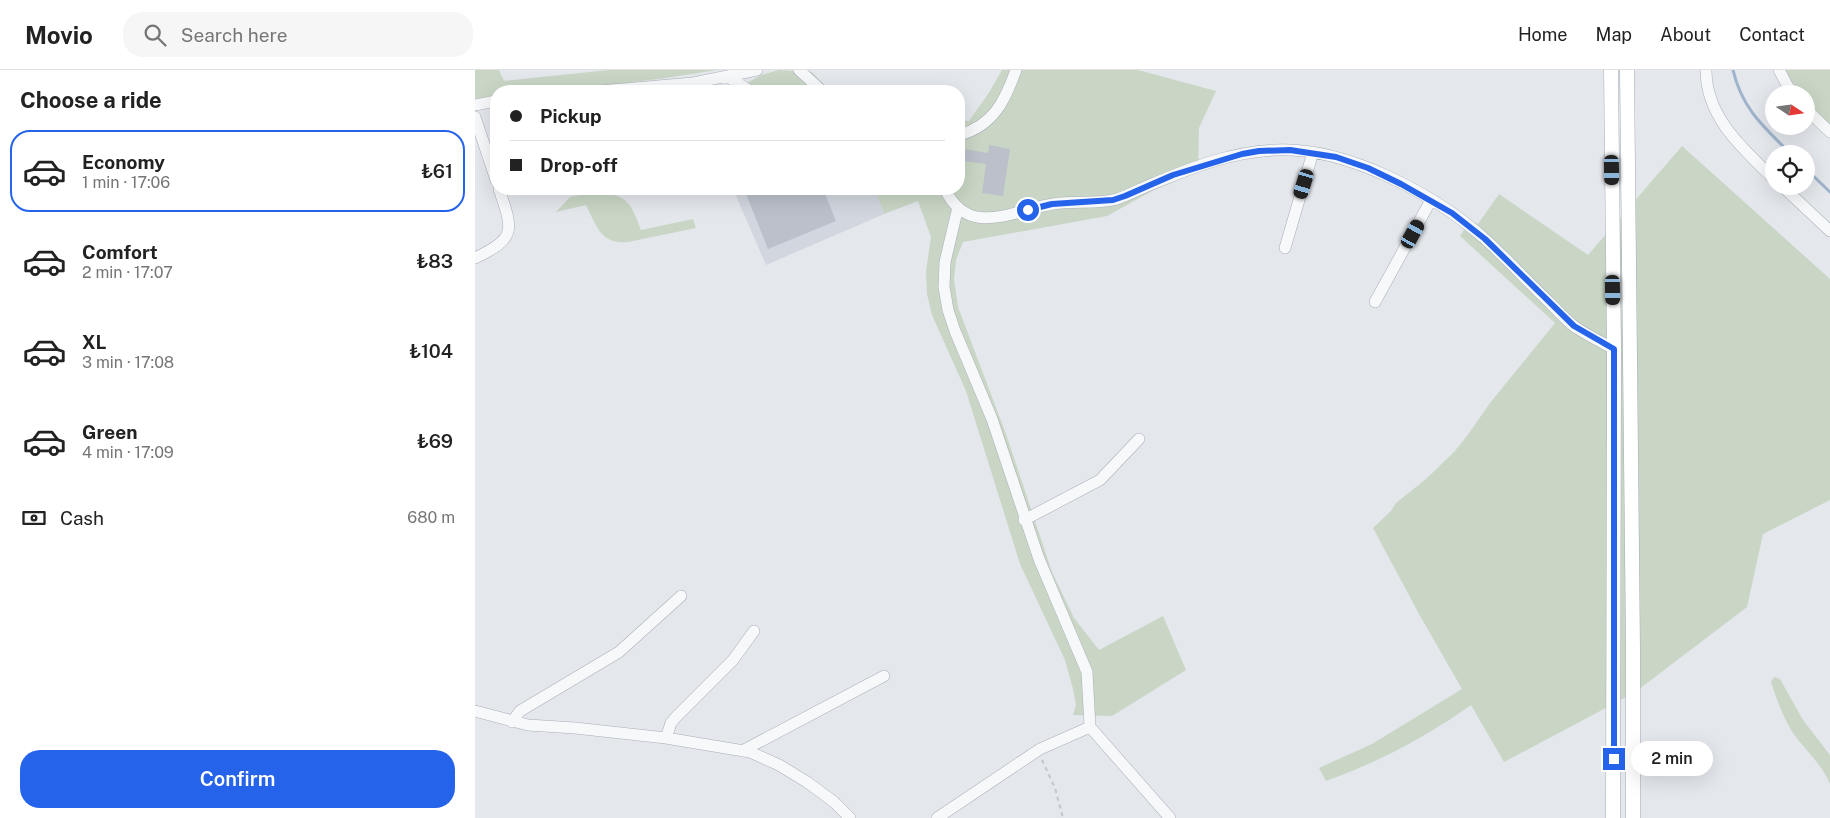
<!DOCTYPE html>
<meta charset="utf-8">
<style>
body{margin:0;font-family:"Public Sans",sans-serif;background:#f6f6f6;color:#222;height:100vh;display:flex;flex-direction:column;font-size:19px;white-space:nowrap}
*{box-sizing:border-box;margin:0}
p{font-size:16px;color:#767676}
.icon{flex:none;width:28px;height:28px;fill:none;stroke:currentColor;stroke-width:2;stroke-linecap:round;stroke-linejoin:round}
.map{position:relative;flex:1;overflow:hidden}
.side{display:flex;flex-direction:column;background:#fff;width:475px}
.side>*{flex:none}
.hud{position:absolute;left:15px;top:15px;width:475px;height:110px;border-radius:20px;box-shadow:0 5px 20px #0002;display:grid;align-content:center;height:110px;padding:0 20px;background:#fff}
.needle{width:32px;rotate:103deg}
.tools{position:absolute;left:1290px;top:15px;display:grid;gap:10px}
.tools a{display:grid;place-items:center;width:50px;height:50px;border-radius:50%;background:#fff;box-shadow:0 5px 20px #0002;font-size:25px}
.end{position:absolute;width:22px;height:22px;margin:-11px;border:6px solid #2563eb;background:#fff;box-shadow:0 0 0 2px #fff}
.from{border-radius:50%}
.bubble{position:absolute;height:35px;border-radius:18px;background:#fff;box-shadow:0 5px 20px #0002;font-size:16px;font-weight:600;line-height:35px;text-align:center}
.car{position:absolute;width:15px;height:30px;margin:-15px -8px;border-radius:6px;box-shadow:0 0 4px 1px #0007;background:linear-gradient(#222 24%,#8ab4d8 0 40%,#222 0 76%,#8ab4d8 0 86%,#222 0)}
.hud b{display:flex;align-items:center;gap:18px;height:48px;font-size:19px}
.hud b+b{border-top:1px solid #e0e0e0}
.hud i{width:12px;height:12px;background:#222}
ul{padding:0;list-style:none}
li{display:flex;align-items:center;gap:15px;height:82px;margin:0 10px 8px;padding:0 10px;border:2px solid transparent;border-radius:20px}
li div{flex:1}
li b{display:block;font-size:19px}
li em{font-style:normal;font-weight:600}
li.selected{border-color:#2563eb}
li>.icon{width:45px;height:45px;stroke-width:1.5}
h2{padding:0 20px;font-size:22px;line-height:60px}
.pay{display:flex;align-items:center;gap:12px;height:55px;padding:0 20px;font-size:19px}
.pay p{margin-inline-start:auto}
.cta{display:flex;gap:10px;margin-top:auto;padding:10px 20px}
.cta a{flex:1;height:58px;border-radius:20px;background:#2563eb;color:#fff;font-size:20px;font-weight:600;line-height:58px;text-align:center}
header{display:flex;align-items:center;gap:30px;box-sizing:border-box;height:70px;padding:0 25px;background:#fff;border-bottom:1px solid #e0e0e0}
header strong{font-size:24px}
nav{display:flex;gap:28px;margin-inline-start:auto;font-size:18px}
.search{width:350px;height:45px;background:#f6f6f6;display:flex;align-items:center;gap:12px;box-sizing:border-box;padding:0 18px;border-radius:20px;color:#767676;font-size:19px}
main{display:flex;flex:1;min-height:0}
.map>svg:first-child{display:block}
</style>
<header>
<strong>Movio</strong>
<div class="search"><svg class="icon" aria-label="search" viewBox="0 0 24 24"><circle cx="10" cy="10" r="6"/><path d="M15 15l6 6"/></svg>Search here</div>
<nav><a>Home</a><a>Map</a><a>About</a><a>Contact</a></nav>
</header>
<main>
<section class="side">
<h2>Choose a ride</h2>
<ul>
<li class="selected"><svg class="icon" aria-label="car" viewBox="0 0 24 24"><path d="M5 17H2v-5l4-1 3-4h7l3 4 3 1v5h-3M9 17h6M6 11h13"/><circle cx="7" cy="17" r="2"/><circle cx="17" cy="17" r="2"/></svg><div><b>Economy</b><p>1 min · 17:06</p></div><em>₺61</em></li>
<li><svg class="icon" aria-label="car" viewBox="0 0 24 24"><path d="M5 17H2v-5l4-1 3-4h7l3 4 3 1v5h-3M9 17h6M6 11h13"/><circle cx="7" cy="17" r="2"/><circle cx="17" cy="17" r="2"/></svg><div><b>Comfort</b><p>2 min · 17:07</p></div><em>₺83</em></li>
<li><svg class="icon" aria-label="car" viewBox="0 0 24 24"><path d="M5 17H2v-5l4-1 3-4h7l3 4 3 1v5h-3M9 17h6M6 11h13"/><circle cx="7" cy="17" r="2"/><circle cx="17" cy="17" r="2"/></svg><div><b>XL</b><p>3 min · 17:08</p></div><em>₺104</em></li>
<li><svg class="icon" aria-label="car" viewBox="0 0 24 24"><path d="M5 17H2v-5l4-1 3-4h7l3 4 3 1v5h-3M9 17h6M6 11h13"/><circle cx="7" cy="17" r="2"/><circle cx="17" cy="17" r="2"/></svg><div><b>Green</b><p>4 min · 17:09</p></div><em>₺69</em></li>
</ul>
<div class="pay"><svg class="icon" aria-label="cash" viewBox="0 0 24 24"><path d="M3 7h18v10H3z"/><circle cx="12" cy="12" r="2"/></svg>Cash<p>680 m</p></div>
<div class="cta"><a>Confirm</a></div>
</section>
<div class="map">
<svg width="1355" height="748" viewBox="0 0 1355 748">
<rect width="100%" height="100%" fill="#e4e7ec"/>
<path fill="#d2d6de" d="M258,119H400L409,144L291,195Z"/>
<path fill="#c9d6c5" d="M0,0H24L29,11L134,0H242C169,12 95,21 21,21V25L0,29Z
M304,0L337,2L355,21H281L269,15L286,5Z
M527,0H663L741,21L724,58L723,102L677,121L632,146L488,172L481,190L479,209L483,237L531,364L577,502L599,548L624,580L688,546L711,600L637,646L598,645L601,635L598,619L590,590L545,494L491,321L457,245L452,224L451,201L456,167L443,131L409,144L400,119H484V50L494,51L515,21Z
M1302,0H1355V63L1331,39V24H1316Z
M1207,76L1355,209V430L1288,464L1272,537L1159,623L1029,692L996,635C951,667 904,692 851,711L844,698L897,674L987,619L944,544L898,458L916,441L921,433L951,409L979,382L992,366L1015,333L1080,253L985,166L995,150L1003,154L1024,124L1113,185Z
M118,122C151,124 155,130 166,160L218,149L221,158L153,172C126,175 121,155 111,135L81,142L95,127Z
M1299,607L1305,609L1328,650L1355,685V714C1347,694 1330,680 1318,663C1308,647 1302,630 1296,612Z"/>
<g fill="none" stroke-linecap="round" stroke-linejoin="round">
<path stroke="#9fb4cc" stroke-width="3" d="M1258,0C1267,39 1289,57 1316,84
M1331,99L1355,122"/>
</g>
<path fill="#bbc0ca" d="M514,75L535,79L528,126L507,123L511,94L488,91L489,79L513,83Z
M269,119H348L361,151L293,179Z"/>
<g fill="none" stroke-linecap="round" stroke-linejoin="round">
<g stroke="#a9aeb7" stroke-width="12">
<path id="minor" d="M324,0L347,21
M1231,0C1231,47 1267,78 1299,109
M1304,0L1317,24
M253,7L275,21
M125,21L218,13L282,0
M0,35L21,31
M1331,39L1355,62
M0,47L21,110
M484,65C518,56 530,31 541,0
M1307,116L1355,161
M470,119C493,169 539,140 578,134C599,130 621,135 642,129C654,125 665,119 677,114C716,98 758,81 801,80C871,77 958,123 1010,169C1032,189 1053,212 1075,233C1083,241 1091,250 1100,257C1112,265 1126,272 1139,279
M483,137L470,192L469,217L473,240L480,261L517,349L564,489L612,602L615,657L695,748
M810,178L838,82
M0,188C42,168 38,160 24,119
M900,232L956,130
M549,450L625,410L664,369
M0,641L53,655L100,658L191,668L275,682L304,695L332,712L359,732L375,748
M37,652L45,641L144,582L206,526
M191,668L196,653L201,647L258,590L279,561
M267,681L409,606
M462,748L565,679L615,657"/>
</g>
<g stroke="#a3abb8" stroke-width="15">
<path id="major" d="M1136,0L1139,279L1138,748
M1152,0L1158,578V748"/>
</g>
<path stroke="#c2c5cb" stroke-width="2" stroke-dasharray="4 4" stroke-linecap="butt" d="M567,690L580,718L588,748"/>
<use href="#minor" stroke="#f7f8fa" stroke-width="11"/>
<use href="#major" stroke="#fff" stroke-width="14"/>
</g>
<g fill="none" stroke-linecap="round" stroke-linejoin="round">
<path stroke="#2563eb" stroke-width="6" d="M553,140L577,134L638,130L650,126L698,105L767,84L784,81L815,80L861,87L893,98L926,114L977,143L1010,169L1099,256L1139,279V689"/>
</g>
</svg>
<div class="tools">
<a><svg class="needle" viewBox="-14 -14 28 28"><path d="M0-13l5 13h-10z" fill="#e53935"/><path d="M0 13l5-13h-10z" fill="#767676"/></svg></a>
<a><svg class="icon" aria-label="locate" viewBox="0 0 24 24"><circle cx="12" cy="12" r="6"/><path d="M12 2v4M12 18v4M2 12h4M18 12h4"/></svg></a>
</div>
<i class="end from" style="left:553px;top:140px"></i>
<i class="end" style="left:1139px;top:689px"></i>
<div class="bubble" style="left:1156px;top:671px;width:82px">2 min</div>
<i class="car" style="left:1137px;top:100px;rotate:179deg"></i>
<i class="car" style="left:829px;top:114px;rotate:197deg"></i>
<i class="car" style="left:938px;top:164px;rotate:29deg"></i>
<i class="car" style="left:1138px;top:220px;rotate:179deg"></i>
<div class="hud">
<b><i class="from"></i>Pickup</b>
<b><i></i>Drop-off</b>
</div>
</div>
</main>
